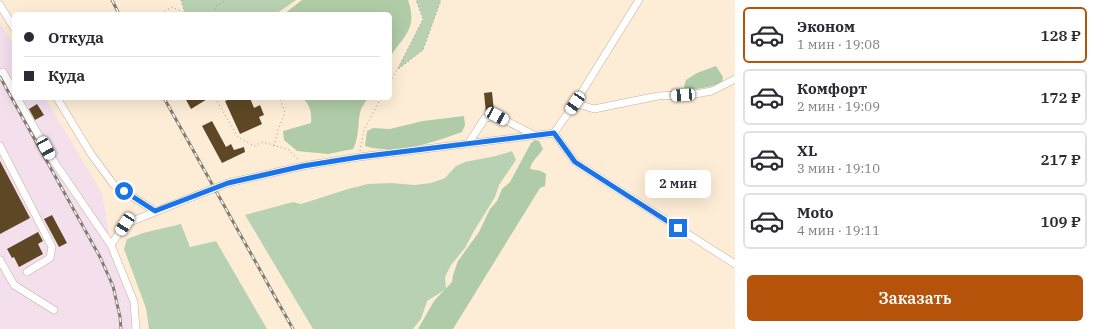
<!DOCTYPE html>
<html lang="ru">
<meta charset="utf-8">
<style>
body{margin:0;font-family:"IBM Plex Serif",serif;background:#f2f2f3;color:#2b2b33;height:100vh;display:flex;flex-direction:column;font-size:15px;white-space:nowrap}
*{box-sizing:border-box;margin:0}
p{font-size:13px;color:#7c7c81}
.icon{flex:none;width:22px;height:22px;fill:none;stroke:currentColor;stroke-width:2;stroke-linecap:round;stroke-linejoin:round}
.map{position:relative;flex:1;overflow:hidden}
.side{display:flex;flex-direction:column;background:#fff;width:360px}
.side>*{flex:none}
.banner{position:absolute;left:12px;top:12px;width:380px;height:88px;border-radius:6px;box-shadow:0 4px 16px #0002;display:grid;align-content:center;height:88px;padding:0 12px;background:#fff}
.end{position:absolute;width:18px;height:18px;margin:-9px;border:5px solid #1a73e8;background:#fff;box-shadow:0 0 0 2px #fff}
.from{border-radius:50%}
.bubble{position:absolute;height:28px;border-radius:6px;background:#fff;box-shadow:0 4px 16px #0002;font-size:13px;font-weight:600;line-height:28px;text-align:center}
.car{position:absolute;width:12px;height:24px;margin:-12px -6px;border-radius:5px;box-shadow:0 0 3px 1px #0007;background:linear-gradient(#fff 24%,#345 0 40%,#fff 0 76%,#345 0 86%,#fff 0)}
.banner b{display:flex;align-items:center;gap:14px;height:38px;font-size:15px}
.banner b+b{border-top:1px solid #e1e1e2}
.banner i{width:10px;height:10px;background:#2b2b33}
ul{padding:7px 0 0;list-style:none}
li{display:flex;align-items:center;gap:12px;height:56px;margin:0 8px 6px;padding:0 4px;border:2px solid #e1e1e2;border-radius:6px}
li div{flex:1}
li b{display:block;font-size:15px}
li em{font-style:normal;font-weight:600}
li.on{border-color:#b45309}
li>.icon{width:36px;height:36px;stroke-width:1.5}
.button{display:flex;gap:8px;margin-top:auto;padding:8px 12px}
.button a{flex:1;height:46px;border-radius:6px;background:#b45309;color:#fff;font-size:16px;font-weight:600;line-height:46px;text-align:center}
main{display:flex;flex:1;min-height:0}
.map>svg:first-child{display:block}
</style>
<main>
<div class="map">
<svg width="735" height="329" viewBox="0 0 735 329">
<rect width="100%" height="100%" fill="#fdedd7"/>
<path fill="#f4dfed" d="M0,23L14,46V98H45L102,193L111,245L134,302L136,329H0Z"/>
<path fill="#b9d1b3" d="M181,0H296L276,14H185Z
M416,0H441L423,50L397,70L423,19Z
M512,151L516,160L499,185L495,197L474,231L465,248L451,265L445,277L446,289L427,301L421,319L413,329H313L245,215L293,202L301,204L348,189L368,184L391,183L415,185L431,183L445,178L456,166L465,162L496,156Z
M181,224L190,247L216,241L267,329H149L146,308L124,249L127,239L143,233Z"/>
<path fill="#afcba7" d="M302,0H408C418,29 404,35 390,57V14H284Z
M716,66L723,77L722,82C713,87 696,90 685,89L684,86L686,80L697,73Z
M303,98H368C366,101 363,105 361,109C357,122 360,136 353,149L328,154L297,151L284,140L283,131L311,123C312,112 310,106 303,98Z
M464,116L465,125L462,132C432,143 396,155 365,146L367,131L373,128L390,129L423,121Z
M535,140L539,141L543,149C539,156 531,161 530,169L541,171L546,174L545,186L540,188L453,329H418L434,301L452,282L453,275L458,261L479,232L490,209L497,201L502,189L510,182L531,143Z"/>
<path fill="#5e4725" d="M492,92L494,111L486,113L484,93Z
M185,98H209L191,109Z
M232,98H250L254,108L260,105L264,115L259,117L262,124L240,134L225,101Z
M37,104L44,115L35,120L29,109Z
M212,121L226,147L231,144L234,150L244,147L245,152L222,163L202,126Z
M0,161L30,218L0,234Z
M52,215L67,243L59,247L44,219Z
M38,232L43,241L38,244L43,254L19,267L14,257L12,258L7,249Z"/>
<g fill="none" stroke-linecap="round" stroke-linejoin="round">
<g stroke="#c0b09c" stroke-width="8">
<path id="minor" d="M0,5L14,28
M0,74L3,72L14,92
M17,98L53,160L111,245
M57,98L91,154L114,185L155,211
M575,103L594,109L658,96L695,94L712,91L735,79
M554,133L575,162L735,264
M468,144L485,118L497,116L534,135
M0,146L52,247L50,258L27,272
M228,183L303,166L359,157L554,133L575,103L639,0
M0,260L14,285L54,310
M136,329L134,302L111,245L125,224L192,197"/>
</g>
<path stroke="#a09585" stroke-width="1" stroke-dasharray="1 3" stroke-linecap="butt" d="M181,0L185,14
M164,14L163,12L172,7L183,12
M215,14V7L226,0
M398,68L423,19L416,0
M390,82L397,70L423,50L441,0
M215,98L238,137L254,146L263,142L289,150L298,160
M274,146L278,130L285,113L280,98
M360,151L364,130L381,98"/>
<use href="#minor" stroke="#fff" stroke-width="7"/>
<g stroke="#857b6e" stroke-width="3">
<path id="rail" d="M112,0L119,14
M0,77L100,257L113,286L120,317L121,329
M164,98L293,329"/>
</g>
<use href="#rail" stroke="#fff" stroke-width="1.5" stroke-dasharray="4.5" stroke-linecap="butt"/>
<g stroke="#c0b09c" stroke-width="8" stroke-linecap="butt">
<path id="minor-bridge" d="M192,197L228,183"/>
</g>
<use href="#minor-bridge" stroke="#fff" stroke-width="7"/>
</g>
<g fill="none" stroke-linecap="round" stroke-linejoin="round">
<path stroke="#1a73e8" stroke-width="5" d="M124,191L155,211L228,183L303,166L359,157L554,133L575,162L678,228"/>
</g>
</svg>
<i class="end from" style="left:124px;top:191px"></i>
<i class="end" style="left:678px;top:228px"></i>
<div class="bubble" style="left:645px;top:170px;width:66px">2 мин</div>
<i class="car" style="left:683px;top:95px;rotate:266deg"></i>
<i class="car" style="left:575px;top:103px;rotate:214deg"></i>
<i class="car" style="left:497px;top:116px;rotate:118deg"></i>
<i class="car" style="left:46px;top:148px;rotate:151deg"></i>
<i class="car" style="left:125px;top:224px;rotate:213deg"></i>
<div class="banner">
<b><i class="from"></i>Откуда</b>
<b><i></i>Куда</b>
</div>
</div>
<section class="side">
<ul>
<li class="on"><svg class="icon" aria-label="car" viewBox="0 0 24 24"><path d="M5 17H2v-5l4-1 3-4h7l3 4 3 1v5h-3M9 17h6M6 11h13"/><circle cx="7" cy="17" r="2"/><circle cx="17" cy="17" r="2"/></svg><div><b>Эконом</b><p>1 мин · 19:08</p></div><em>128 ₽</em></li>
<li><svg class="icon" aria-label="car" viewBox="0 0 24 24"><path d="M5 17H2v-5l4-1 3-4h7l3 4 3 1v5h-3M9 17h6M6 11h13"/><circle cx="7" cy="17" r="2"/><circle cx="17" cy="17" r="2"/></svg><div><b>Комфорт</b><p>2 мин · 19:09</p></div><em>172 ₽</em></li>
<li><svg class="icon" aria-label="car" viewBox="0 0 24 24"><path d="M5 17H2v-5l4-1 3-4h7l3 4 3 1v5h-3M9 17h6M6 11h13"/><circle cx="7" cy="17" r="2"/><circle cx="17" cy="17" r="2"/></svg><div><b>XL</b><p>3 мин · 19:10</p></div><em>217 ₽</em></li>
<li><svg class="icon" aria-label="car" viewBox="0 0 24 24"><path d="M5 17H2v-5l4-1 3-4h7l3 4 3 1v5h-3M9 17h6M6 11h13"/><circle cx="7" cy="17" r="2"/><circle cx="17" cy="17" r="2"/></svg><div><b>Moto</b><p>4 мин · 19:11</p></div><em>109 ₽</em></li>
</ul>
<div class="button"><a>Заказать</a></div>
</section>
</main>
